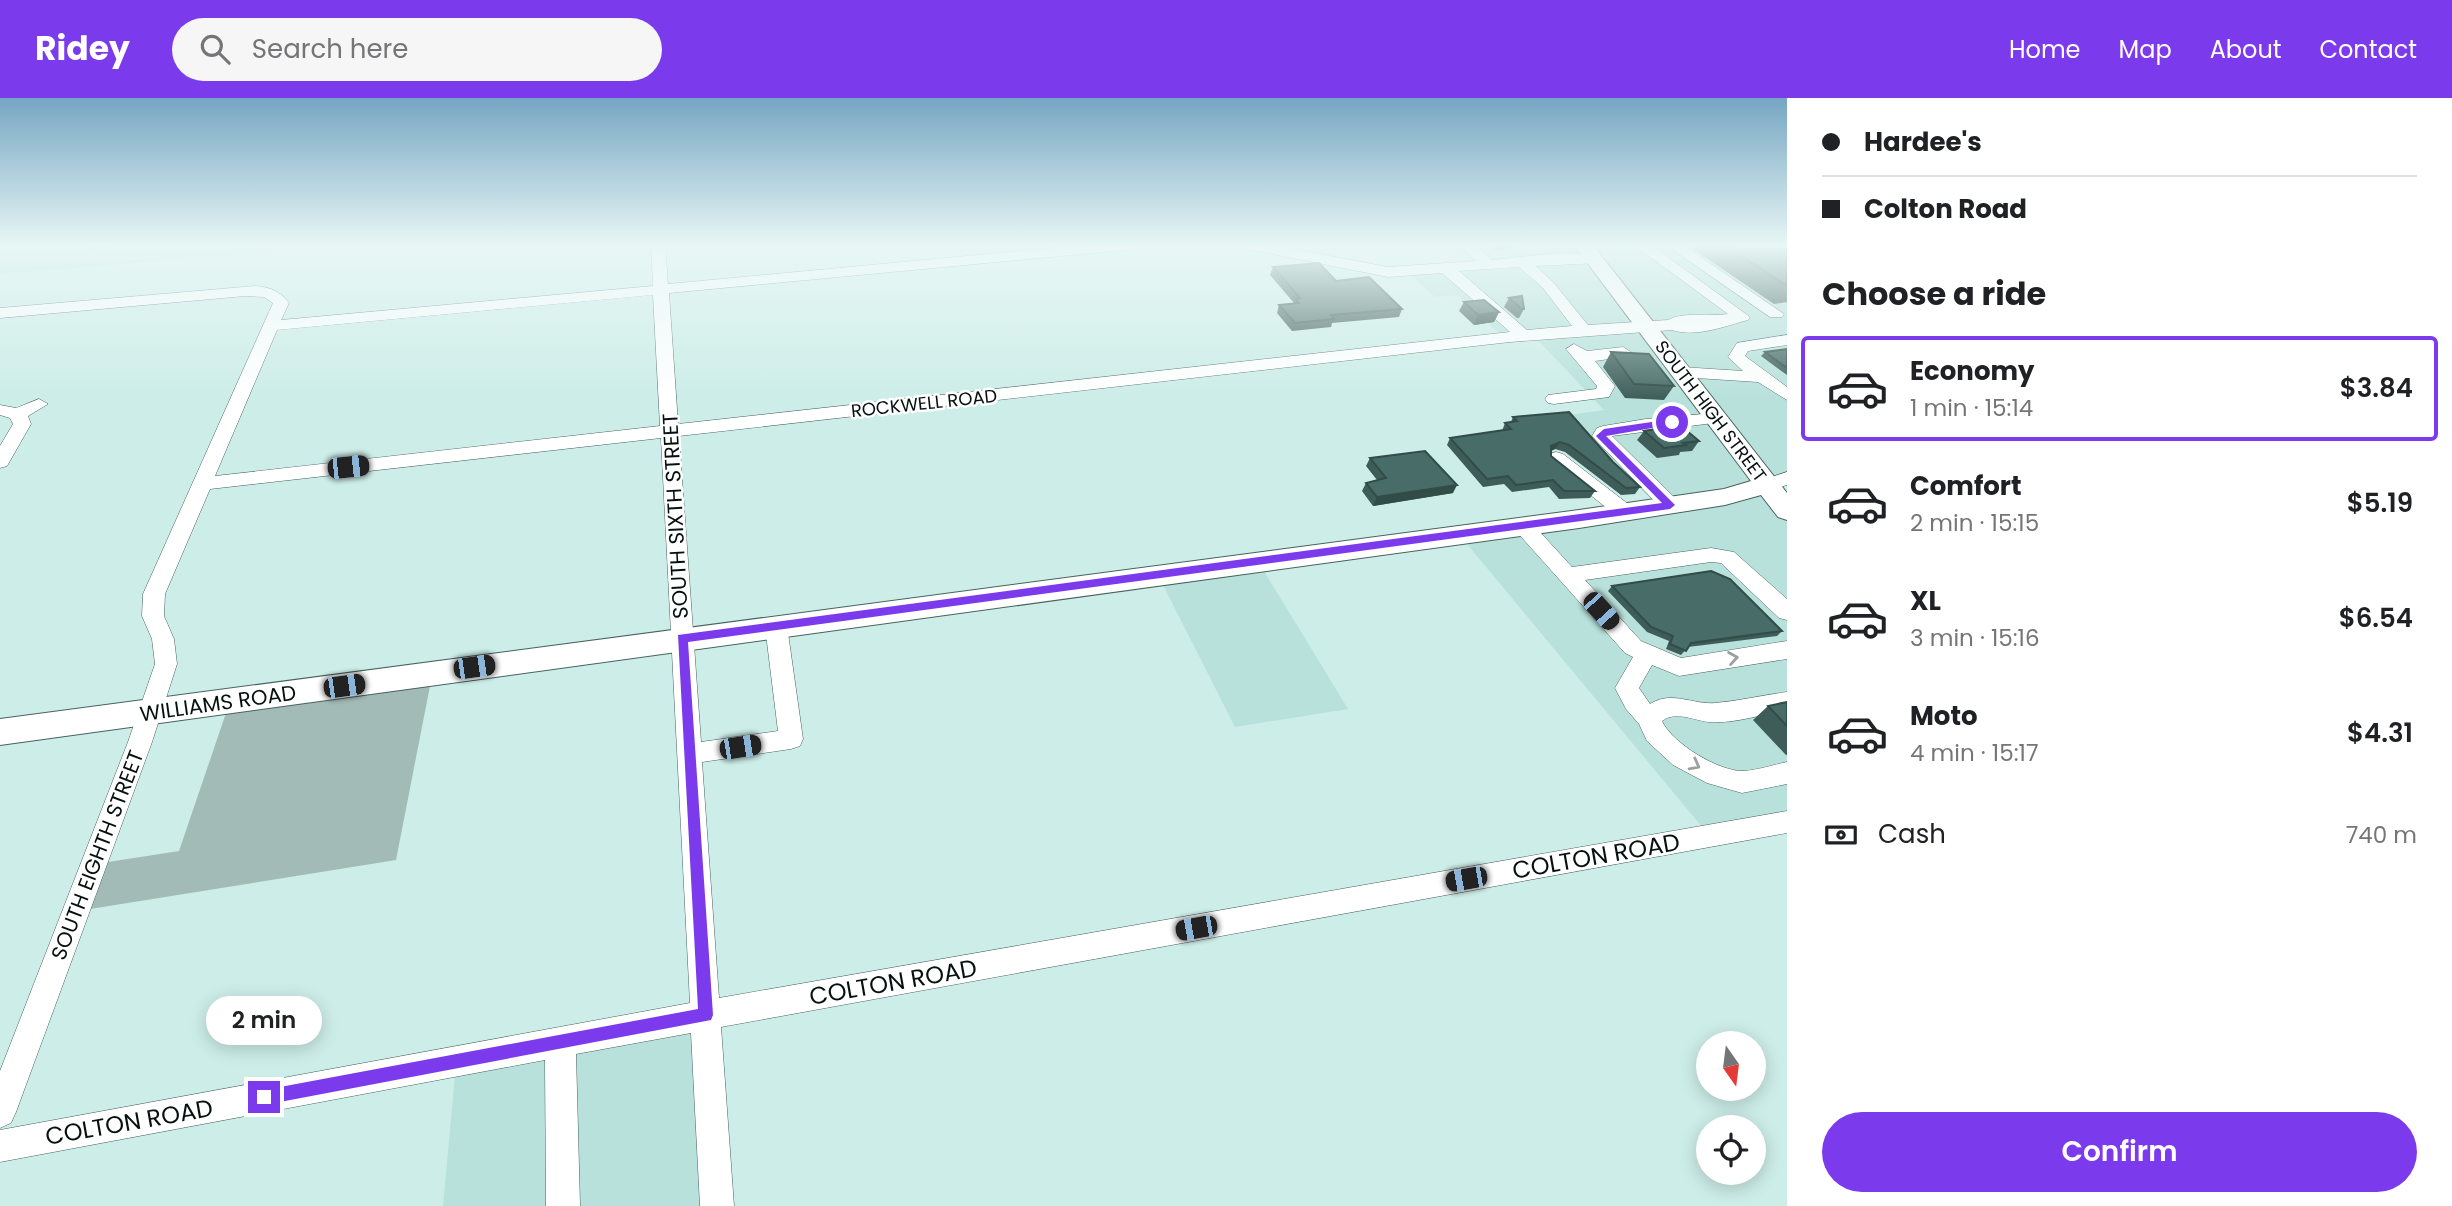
<!DOCTYPE html>
<meta charset="utf-8">
<style>
body{margin:0;font-family:Poppins,sans-serif;background:#f6f6f6;color:#202124;height:100vh;display:flex;flex-direction:column;font-size:26px;white-space:nowrap}
*{box-sizing:border-box;margin:0}
p{font-size:23px;color:#757577}
.icon{flex:none;width:38px;height:38px;fill:none;stroke:currentColor;stroke-width:2;stroke-linecap:round;stroke-linejoin:round}
.map{position:relative;flex:1;overflow:hidden}
.panel{display:flex;flex-direction:column;background:#fff;width:665px}
.panel>*{flex:none}
.top-card{display:grid;align-content:center;height:154px;padding:0 35px;background:#fff}
.needle{width:46px;rotate:166deg}
.tools{position:absolute;left:1696px;top:933px;display:grid;gap:14px}
.tools a{display:grid;place-items:center;width:70px;height:70px;border-radius:50%;background:#fff;box-shadow:0 4px 18px #0003;font-size:35px}
.end{position:absolute;width:32px;height:32px;margin:-16px;border:9px solid #7c3aed;background:#fff;box-shadow:0 0 0 4px #fff}
.from{border-radius:50%}
.bubble{position:absolute;height:49px;border-radius:24px;background:#fff;box-shadow:0 4px 18px #0003;font-size:23px;font-weight:600;line-height:49px;text-align:center}
.car{position:absolute;width:21px;height:42px;margin:-21px -10px;border-radius:9px;box-shadow:0 0 5px 2px #0007;background:linear-gradient(#222 24%,#8ab4d8 0 40%,#222 0 76%,#8ab4d8 0 86%,#222 0)}
.top-card b{display:flex;align-items:center;gap:24px;height:66px;font-size:26px}
.top-card b+b{border-top:2px solid #e0e0e0}
.top-card i{width:18px;height:18px;background:#202124}
ul{padding:0;list-style:none}
li{display:flex;align-items:center;gap:21px;height:105px;margin:0 14px 10px;padding:0 21px;border:4px solid transparent;border-radius:7px}
li div{flex:1}
li b{display:block;font-size:26px}
li em{font-style:normal;font-weight:600}
li.current{border-color:#7c3aed}
li>.icon{width:63px;height:63px;stroke-width:1.5}
h2{padding:0 35px;font-size:32px;line-height:84px}
.pay{display:flex;align-items:center;gap:18px;height:77px;padding:0 35px;font-size:26px}
.pay p{margin-inline-start:auto}
.primary-button{display:flex;gap:14px;margin-top:auto;padding:14px 35px}
.primary-button a{flex:1;height:80px;border-radius:42px;background:#7c3aed;color:#fff;font-size:28px;font-weight:600;line-height:80px;text-align:center}
header{display:flex;align-items:center;gap:42px;box-sizing:border-box;height:98px;padding:0 35px;background:#7c3aed;color:#fff}
header strong{font-size:33px}
nav{display:flex;gap:38px;margin-inline-start:auto;font-size:24px}
.search{width:490px;height:63px;background:#f6f6f6;display:flex;align-items:center;gap:18px;box-sizing:border-box;padding:0 24px;border-radius:38px;color:#757577;font-size:26px}
main{display:flex;flex:1;min-height:0}
.map>svg:first-child{display:block}
</style>
<header>
<strong>Ridey</strong>
<div class="search"><svg class="icon" aria-label="search" viewBox="0 0 24 24"><circle cx="10" cy="10" r="6"/><path d="M15 15l6 6"/></svg>Search here</div>
<nav><a>Home</a><a>Map</a><a>About</a><a>Contact</a></nav>
</header>
<main>
<div class="map">
<svg width="1787" height="1108" viewBox="0 0 1787 1108">
<rect width="100%" height="100%" fill="#cdede8"/>
<path fill="#b8e1db" d="M0,147H354L0,176Z
M1448,147H1787V383L1764,386L1787,415V730L1712,741L1462,440L1663,412L1562,318L1604,312L1537,241L1509,245L1458,197L1435,199L1410,176L1474,169Z
M1262,470L1348,611L1235,629L1161,483Z
M695,932L705,1108H443L455,977Z"/>
<path fill="#a2bbb7" d="M430,588L396,762L90,811L108,764L179,753L226,615Z"/>
<g fill="none" stroke-linecap="round" stroke-linejoin="round">
<g stroke="#47625e" stroke-width="1">
<path id="minor" d="M651,147H665L668,186L1084,147H1142L1135,151L669,195L678,326L1510,234L1442,175L1388,179L1247,151L1240,147H1272L1388,169L1476,163L1459,147H1475L1492,162C1526,159 1566,151 1599,159L1601,162L1599,165L1536,168L1553,184L1588,227L1668,222C1685,213 1709,219 1728,216L1634,147H1651L1750,219L1748,222C1725,228 1696,240 1672,232L1510,244L679,338L701,644L778,633L765,528L768,522L776,520L784,522L787,528L803,641L800,648L791,651L702,664L719,900L1787,713V735L721,929L734,1108H700L691,935L576,956L580,1108H546L545,962L0,1064V1032L690,905L661,340L210,391L165,496L164,518L174,541L177,566L152,644L16,1014L11,1025L0,1030V973L128,644L155,566L152,541L142,518L143,496L273,205L264,199L245,198L0,220V210L255,188C270,189 280,193 289,205L281,222L653,188ZM1519,169L1543,190L1572,228L1527,232L1459,173ZM653,197L660,328L215,378L277,232Z
M1666,147H1683L1784,216L1782,219H1770Z
M1787,237V247L1748,253L1745,258L1787,289V302L1758,284L1681,279L1672,274L1681,269L1743,273L1728,259L1737,245Z
M1574,246L1587,253L1623,249L1631,254L1623,259L1595,263L1615,288L1609,299L1554,306L1548,305L1545,301L1548,297L1596,291L1597,288L1566,251Z
M39,301L48,306L28,318L31,326L7,368L0,370V348L13,326L10,320L0,317V307L16,310Z
M1715,315L1721,316L1724,320L1721,324L1612,338L1677,402L1680,407L1677,412H1663L1592,338L1597,330L1603,328L1646,321Z
M1556,354L1563,356L1632,409L1635,414L1632,419H1618L1549,364L1547,360L1549,356Z
M1787,374V387L1767,393L1760,391L1757,387L1760,383Z
M1523,421L1530,423L1572,469L1711,450L1734,454L1787,501V522L1779,520L1721,465L1711,464L1585,482L1641,543L1681,560L1787,543V561L1679,578L1652,567L1639,590L1650,606C1672,592 1693,607 1715,605C1739,603 1763,597 1787,594V612C1763,616 1734,626 1710,624C1695,623 1676,612 1662,623C1672,645 1719,674 1744,673C1758,672 1773,667 1787,664V686L1742,695L1707,685L1673,667L1647,643L1639,626L1626,611L1615,590L1633,559L1625,555L1516,433L1513,428L1516,423Z"/>
</g>
<g stroke="#47625e" stroke-width="2">
<path id="major" d="M1574,147H1593L1787,395V422L1778,419L1761,397L1725,407L1579,430L0,647V621L1579,412L1724,391L1751,383Z"/>
</g>
<use href="#minor" fill="#fff" fill-rule="evenodd"/>
<use href="#major" fill="#fff" fill-rule="evenodd"/>
</g>
<path fill="#3e5d59" d="M88,147H135L90,151Z
M1488,147H1532L1495,152Z
M1687,147H1787V204L1774,206Z
M1273,169L1336,183L1402,211L1399,219L1332,225L1331,229L1292,233L1277,215L1279,207L1294,205L1270,177Z
M1509,200L1524,211L1519,220H1517L1504,209Z
M1464,204L1499,214L1494,224L1474,227L1459,213Z
M1787,251V277L1761,258L1765,254Z
M1611,254L1674,288L1664,302L1625,300L1603,269Z
M1513,319L1613,364L1640,389L1635,396L1621,397L1565,354L1555,351L1551,353V358L1595,393L1590,400L1559,401L1549,389L1512,394L1504,386L1483,389L1447,347L1450,340L1502,333L1505,325L1511,324Z
M1644,333L1699,343L1692,353L1680,354L1679,357L1657,360L1637,342Z
M1370,360L1453,395L1373,408L1362,393L1366,385L1377,382L1366,368Z
M1612,488L1782,533L1777,538L1688,549L1681,557L1666,551L1669,543L1647,534L1608,493Z
M1787,604V657H1786L1753,622L1768,608Z"/>
<path fill="#324c48" d="M1497,147H1532L1495,152Z
M1499,214L1494,224L1474,227L1478,217Z
M1560,344L1555,351L1547,355L1551,348Z
M1457,387L1453,395L1373,408L1377,399Z"/>
<path fill="#486c67" stroke="#324c48" stroke-width="2" d="M1725,147H1787V188Z
M1319,165L1336,183L1369,179L1402,211L1331,217L1334,221L1295,225L1279,207L1299,205L1296,201L1300,200L1273,169Z
M1522,198L1524,211H1522L1509,200Z
M1484,202L1499,214L1478,217L1464,204Z
M1787,251V270L1765,254Z
M1611,254L1649,256L1674,288L1634,286Z
M1569,314L1613,364L1640,389L1626,390L1569,347L1560,344L1551,348V358L1595,393H1564L1553,382L1516,387L1508,378L1487,381L1450,340L1511,331L1505,325L1517,323L1513,319Z
M1680,327L1699,343L1683,345L1686,347L1664,350L1644,333Z
M1425,353L1457,387L1377,399L1366,385L1386,380L1370,360Z
M1711,473L1730,481L1782,533L1691,545L1686,553L1670,546L1673,538L1651,529L1612,488Z
M1787,604V628L1768,608Z"/>
<defs><path id="oneway-chevron" d="M-2-3.5L2.5 0L-2 3.5" fill="none" stroke-width="1.6" stroke-linecap="round" stroke-linejoin="round" transform="scale(1.75)"/></defs>
<g stroke="#9ba09f">
<use href="#oneway-chevron" transform="translate(1733 560) rotate(-9)"/>
<use href="#oneway-chevron" transform="translate(1695 667) rotate(28)"/>
</g>
<linearGradient id="sky" x2="0" y2="1"><stop stop-color="#76a6c3"/><stop offset="0.49" stop-color="#e8f7f5"/><stop offset="1" stop-color="#e8f7f5" stop-opacity="0"/></linearGradient>
<rect width="1787" height="302" fill="url(#sky)"/>
<path fill="#7c3aed" d="M1672,321L1676,324L1675,326L1606,338L1675,407L1670,411L688,544L713,917L711,922L264,1007L258,1005L256,999L258,994L264,992L698,911L678,537L1662,405L1596,338L1604,331Z"/>
<g text-anchor="middle" dominant-baseline="central" stroke-width="5" stroke-linejoin="round" paint-order="stroke">
<g font-size="18" fill="#06110f" stroke="#fff">
<text transform="translate(924 305) rotate(-6)">ROCKWELL ROAD</text>
<text transform="translate(1711 313) rotate(53)">SOUTH HIGH STREET</text>
</g>
<g font-size="21" fill="#06110f" stroke="#fff">
<text transform="translate(675 418) rotate(-93)">SOUTH SIXTH STREET</text>
<text transform="translate(218 605) rotate(-8)">WILLIAMS ROAD</text>
<text transform="translate(97 757) rotate(-69)">SOUTH EIGHTH STREET</text>
</g>
<g font-size="24" fill="#06110f" stroke="#fff">
<text transform="translate(1596 758) rotate(-10)">COLTON ROAD</text>
<text transform="translate(893 884) rotate(-10)">COLTON ROAD</text>
<text transform="translate(129 1024) rotate(-10)">COLTON ROAD</text>
</g>
</g>
</svg>
<div class="tools">
<a><svg class="needle" viewBox="-14 -14 28 28"><path d="M0-13l5 13h-10z" fill="#e53935"/><path d="M0 13l5-13h-10z" fill="#757577"/></svg></a>
<a><svg class="icon" aria-label="locate" viewBox="0 0 24 24"><circle cx="12" cy="12" r="6"/><path d="M12 2v4M12 18v4M2 12h4M18 12h4"/></svg></a>
</div>
<i class="end from" style="left:1672px;top:324px"></i>
<i class="end" style="left:264px;top:999px"></i>
<div class="bubble" style="left:206px;top:898px;width:116px">2 min</div>
<i class="car" style="left:348px;top:369px;rotate:84deg"></i>
<i class="car" style="left:1601px;top:513px;rotate:138deg"></i>
<i class="car" style="left:474px;top:569px;rotate:82deg"></i>
<i class="car" style="left:344px;top:588px;rotate:82deg"></i>
<i class="car" style="left:740px;top:649px;rotate:81deg"></i>
<i class="car" style="left:1466px;top:781px;rotate:260deg"></i>
<i class="car" style="left:1196px;top:830px;rotate:260deg"></i>
</div>
<section class="panel">
<div class="top-card">
<b><i class="from"></i>Hardee's</b>
<b><i></i>Colton Road</b>
</div>
<h2>Choose a ride</h2>
<ul>
<li class="current"><svg class="icon" aria-label="car" viewBox="0 0 24 24"><path d="M5 17H2v-5l4-1 3-4h7l3 4 3 1v5h-3M9 17h6M6 11h13"/><circle cx="7" cy="17" r="2"/><circle cx="17" cy="17" r="2"/></svg><div><b>Economy</b><p>1 min · 15:14</p></div><em>$3.84</em></li>
<li><svg class="icon" aria-label="car" viewBox="0 0 24 24"><path d="M5 17H2v-5l4-1 3-4h7l3 4 3 1v5h-3M9 17h6M6 11h13"/><circle cx="7" cy="17" r="2"/><circle cx="17" cy="17" r="2"/></svg><div><b>Comfort</b><p>2 min · 15:15</p></div><em>$5.19</em></li>
<li><svg class="icon" aria-label="car" viewBox="0 0 24 24"><path d="M5 17H2v-5l4-1 3-4h7l3 4 3 1v5h-3M9 17h6M6 11h13"/><circle cx="7" cy="17" r="2"/><circle cx="17" cy="17" r="2"/></svg><div><b>XL</b><p>3 min · 15:16</p></div><em>$6.54</em></li>
<li><svg class="icon" aria-label="car" viewBox="0 0 24 24"><path d="M5 17H2v-5l4-1 3-4h7l3 4 3 1v5h-3M9 17h6M6 11h13"/><circle cx="7" cy="17" r="2"/><circle cx="17" cy="17" r="2"/></svg><div><b>Moto</b><p>4 min · 15:17</p></div><em>$4.31</em></li>
</ul>
<div class="pay"><svg class="icon" aria-label="cash" viewBox="0 0 24 24"><path d="M3 7h18v10H3z"/><circle cx="12" cy="12" r="2"/></svg>Cash<p>740 m</p></div>
<div class="primary-button"><a>Confirm</a></div>
</section>
</main>
